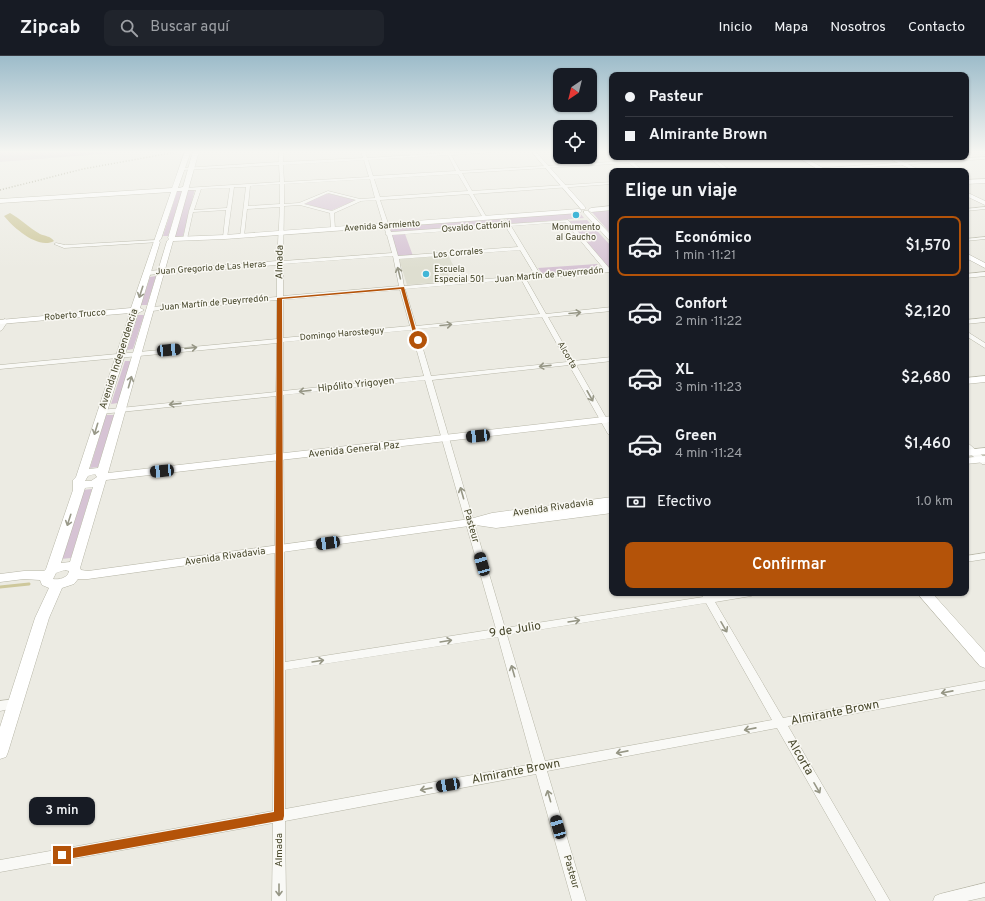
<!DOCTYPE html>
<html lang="es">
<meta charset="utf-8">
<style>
body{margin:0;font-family:Overpass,sans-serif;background:#20242c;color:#f1f3f6;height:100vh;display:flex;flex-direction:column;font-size:15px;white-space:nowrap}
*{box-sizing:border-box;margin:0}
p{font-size:13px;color:#9ea1a6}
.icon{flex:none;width:22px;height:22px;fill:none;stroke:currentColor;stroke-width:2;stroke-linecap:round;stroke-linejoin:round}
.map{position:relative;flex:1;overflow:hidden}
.details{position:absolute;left:609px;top:112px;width:360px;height:428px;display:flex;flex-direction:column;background:#171b24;border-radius:8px;box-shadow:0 1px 3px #0004}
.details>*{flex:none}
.guide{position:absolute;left:609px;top:16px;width:360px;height:88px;border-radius:8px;box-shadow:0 1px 3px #0004;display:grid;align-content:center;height:88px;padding:0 16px;background:#171b24}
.needle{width:26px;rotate:215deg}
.tools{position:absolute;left:553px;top:12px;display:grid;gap:8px}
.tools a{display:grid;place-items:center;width:44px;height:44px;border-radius:8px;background:#171b24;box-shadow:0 1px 3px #0004;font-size:20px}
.end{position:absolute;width:18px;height:18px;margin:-9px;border:5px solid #b45309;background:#fff;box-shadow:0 0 0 2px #fff}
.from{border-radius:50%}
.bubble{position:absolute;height:28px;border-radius:8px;background:#171b24;box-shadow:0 1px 3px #0004;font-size:13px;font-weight:600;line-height:28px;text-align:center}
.car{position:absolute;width:12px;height:24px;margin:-12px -6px;border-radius:5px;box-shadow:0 0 3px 1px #0007;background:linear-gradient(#222 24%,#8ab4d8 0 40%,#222 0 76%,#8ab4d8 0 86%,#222 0)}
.guide b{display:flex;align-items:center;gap:14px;height:38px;font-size:15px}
.guide b+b{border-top:1px solid #363941}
.guide i{width:10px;height:10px;background:#f1f3f6}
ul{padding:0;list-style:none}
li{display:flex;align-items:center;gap:12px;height:60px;margin:0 8px 6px;padding:0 8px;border:2px solid transparent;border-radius:8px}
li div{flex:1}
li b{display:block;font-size:15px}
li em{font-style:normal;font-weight:600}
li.selected{border-color:#b45309}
li>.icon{width:36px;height:36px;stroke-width:1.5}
h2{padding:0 16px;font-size:18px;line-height:48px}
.pay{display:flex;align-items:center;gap:10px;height:44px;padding:0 16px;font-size:15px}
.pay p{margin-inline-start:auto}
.cta{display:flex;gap:8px;margin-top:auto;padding:8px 16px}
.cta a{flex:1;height:46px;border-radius:8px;background:#b45309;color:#fff;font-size:16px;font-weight:600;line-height:46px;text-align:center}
header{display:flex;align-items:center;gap:24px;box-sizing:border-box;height:56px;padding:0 20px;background:#171b24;border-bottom:1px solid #363941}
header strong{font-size:19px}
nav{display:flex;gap:22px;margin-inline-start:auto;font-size:14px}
.search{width:280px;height:36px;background:#20242c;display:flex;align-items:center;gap:10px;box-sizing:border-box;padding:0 14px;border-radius:8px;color:#9ea1a6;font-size:15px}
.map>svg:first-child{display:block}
</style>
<header>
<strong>Zipcab</strong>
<div class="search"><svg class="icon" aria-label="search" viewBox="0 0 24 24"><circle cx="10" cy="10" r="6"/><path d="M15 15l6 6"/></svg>Buscar aquí</div>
<nav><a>Inicio</a><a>Mapa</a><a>Nosotros</a><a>Contacto</a></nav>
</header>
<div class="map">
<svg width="985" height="845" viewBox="0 0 985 845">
<rect width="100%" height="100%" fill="#ecebe3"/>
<path fill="#deded0" d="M448,199L454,211L445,212L451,225L407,229L399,203Z"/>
<path fill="#d6c3d4" d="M0,95H140L0,106Z
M195,133L183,180L174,182L187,134Z
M177,135H182L168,180H163Z
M326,138H331L356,144L330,155L303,147Z
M612,154V178H611L591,155Z
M579,156L584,162L510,168L506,162Z
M500,163L504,168L391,177L389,171Z
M587,164L612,191V211L608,212L569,165Z
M405,178L413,200L397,201L389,179Z
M597,208L600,212L542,217L538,212Z
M156,220L147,249H141L150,221Z
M138,259H144L133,293L127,294Z
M125,305H131L118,347L111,348Z
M106,359H114L98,411L90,412Z
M92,433L71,502L61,503L83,434Z"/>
<path fill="#cec89c" d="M10,157C21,163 29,172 40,178C45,180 50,180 54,185C38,194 13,171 4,160Z"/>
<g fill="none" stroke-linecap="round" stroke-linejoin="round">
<path stroke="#cec89c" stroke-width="3" d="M0,531L29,528"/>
<g stroke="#b7b6a7" stroke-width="1">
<path id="street" d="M279,95H283V106L363,102L361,95H365L367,102L446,97L445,95H449L450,97L508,95L451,99L460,115L627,105L628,103L631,105L689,101H712L730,114L731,115H726L709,102L634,107L643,115H639L629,107L462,117L472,135L612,126V128L473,138L487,162L485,163L483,162L469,138L380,144L391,176L505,168L503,165L505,164L509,168L568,164L610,213L612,212V216L526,223L546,258L612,251V255L548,261L573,305L612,301V305L576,309L612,372V380L608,378L569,309L432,324L505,572L703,541L700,537H710L711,540L729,537H756L754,539L751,540L715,546L783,662L985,625V633L788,670L890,845H876L777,672L547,715L586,845H572L536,718L285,765L286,845H272L273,767L0,816V804L273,755L276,340L101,358L97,356L101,354L276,336L277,287L0,313V309L277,283V244L151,255L148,253L151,251L277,241V209L147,219L144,217L147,215L277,205L280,151L247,153L244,180L240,181L246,131H234L227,182L223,181L226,154L193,156L187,183L185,184L183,183L189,155L196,134H185L183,133L185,132L280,126L279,109L182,114L180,113L182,112L279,106ZM448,99L456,115L373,120L368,104ZM364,104L369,121L284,126L283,109ZM458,118L468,135L380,141L374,123ZM370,123L375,142L360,143L328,135L299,147L284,148V128ZM280,128V148L248,150L250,130ZM230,132L227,152L194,154L201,133ZM328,137L356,144L332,155L304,148ZM376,144L386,177L385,178L387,179L392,197L283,205L284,150L300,149L330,157L331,173L333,174L335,173L334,157L361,145ZM565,166L604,213L540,218L511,170ZM506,171L518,191L398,200L392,179ZM520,194L535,219L404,230L399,203ZM393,200L399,230L283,240V208ZM521,223L540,258L416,270L405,233ZM400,234L410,270L283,282V244ZM542,261L567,306L431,320L417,273ZM411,274L424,320L283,335V286ZM425,324L496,573L285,606L283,339ZM706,547L772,664L545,705L507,579ZM498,581L533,708L285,753V614Z
M985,101V103L812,115H793L795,114Z
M985,151V153L966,155V153Z
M985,181V183L966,185V183Z
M157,184L159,185V186L64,192L54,188L56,187L65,189Z
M985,216V220L966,222V218Z
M985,262V266L966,268V264Z
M5,263L8,265L2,274L0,275V268L3,264Z
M966,275L985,287V292L966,280Z
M966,388H969L985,402V408H982L966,394Z
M985,497V503L966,506V500Z
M15,643L19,645L20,648L19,651L0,655V645Z
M985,827V841L967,845H933L935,840L940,838Z"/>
</g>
<g stroke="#b7b6a7" stroke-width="1">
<path id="secondary" d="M185,95H191L178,132L183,131L193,95H199L175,181L225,179L579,153L582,155L579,157L225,183L173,185L108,417L612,360V366L106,424L80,512L81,514L88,515L470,463L492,457L612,441V449L499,464L612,449V457L496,472L476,469L88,523H78L74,528L62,532L49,562L8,696L6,701L0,703V671L35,562L49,532L42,529L40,524L24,523L0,526V518L24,515H44L46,513L73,434V424L76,421L130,257L0,268V264L131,252L171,136L0,147V143L172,132ZM177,135H182L168,182L169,183L167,185L98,412L89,413L138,257L144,254L140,252L160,186L159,185L161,183ZM95,418L97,421L91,425H85L88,420ZM93,431L70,506L61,507L85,432ZM65,514L69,515C68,522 59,524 53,523L56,517Z
M531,95H535L585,151V153H581Z
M797,101H804L828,115H821Z
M886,101H893L922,115H915Z
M985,123V127L966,128V124Z
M966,136L985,145V149L966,140Z
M612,150V154L591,156L588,154L591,152Z
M584,155H588L612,180V186L610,185L584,157Z
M966,197L985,207V212L966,202Z
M985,320V326L966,328V322Z
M985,392V398L966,400V394Z
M985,400V406L966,408V402Z
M917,537H932L985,596V612L980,610Z"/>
</g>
<use href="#street" fill="#f9f9f6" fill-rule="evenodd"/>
<use href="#secondary" fill="#fff" fill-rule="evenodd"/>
<path stroke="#96967b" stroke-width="1.5" stroke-dasharray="1 2" stroke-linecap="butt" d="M0,134L83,113L182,95"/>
</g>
<defs><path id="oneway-shaft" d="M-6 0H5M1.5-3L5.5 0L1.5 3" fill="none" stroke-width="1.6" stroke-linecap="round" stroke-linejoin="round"/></defs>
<g stroke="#969685">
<use href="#oneway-shaft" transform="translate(399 217) rotate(-104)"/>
<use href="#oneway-shaft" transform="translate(575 257) rotate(-5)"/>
<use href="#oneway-shaft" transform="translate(446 269) rotate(-5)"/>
<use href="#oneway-shaft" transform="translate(191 292) rotate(-5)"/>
<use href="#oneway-shaft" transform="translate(545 310) rotate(174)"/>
<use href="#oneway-shaft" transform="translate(305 335) rotate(174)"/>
<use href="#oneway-shaft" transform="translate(590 340) rotate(61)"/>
<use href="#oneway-shaft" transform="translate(175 348) rotate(174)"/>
<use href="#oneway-shaft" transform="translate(462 437) rotate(-106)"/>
<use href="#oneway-shaft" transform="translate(574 565) rotate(-9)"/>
<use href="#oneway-shaft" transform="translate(724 571) rotate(60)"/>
<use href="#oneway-shaft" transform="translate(446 585) rotate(-9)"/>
<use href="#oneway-shaft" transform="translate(318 605) rotate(-9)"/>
<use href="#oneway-shaft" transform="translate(513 615) rotate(-106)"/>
<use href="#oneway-shaft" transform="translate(947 636) rotate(169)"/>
<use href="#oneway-shaft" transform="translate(750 673) rotate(169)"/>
<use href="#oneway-shaft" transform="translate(622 696) rotate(169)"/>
<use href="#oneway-shaft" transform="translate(817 732) rotate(60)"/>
<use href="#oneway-shaft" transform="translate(426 733) rotate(169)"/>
<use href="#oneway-shaft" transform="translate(549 740) rotate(-106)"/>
<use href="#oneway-shaft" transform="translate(279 834) rotate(90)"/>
</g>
<g stroke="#999989">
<use href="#oneway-shaft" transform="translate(141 236) rotate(108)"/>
<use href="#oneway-shaft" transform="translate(130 326) rotate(-74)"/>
<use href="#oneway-shaft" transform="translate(96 373) rotate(107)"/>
<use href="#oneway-shaft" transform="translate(69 464) rotate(108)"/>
</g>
<linearGradient id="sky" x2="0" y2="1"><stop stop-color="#9dbcca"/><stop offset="0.45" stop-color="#f6f6f2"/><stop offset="1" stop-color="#f6f6f2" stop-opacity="0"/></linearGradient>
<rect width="985" height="213" fill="url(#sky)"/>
<path fill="#b45309" d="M404,231L419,285L415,284L401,233L282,243L284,760L283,764L62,804L58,802L57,799L58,795L62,794L274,756L277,242Z"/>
<g fill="#41b6d7" stroke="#f9f8f3" stroke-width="1.5">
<circle cx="576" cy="159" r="4"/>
<circle cx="426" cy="218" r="4"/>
</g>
<g text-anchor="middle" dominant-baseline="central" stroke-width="3" stroke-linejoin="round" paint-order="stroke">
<g font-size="9" fill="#454529" stroke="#f9f8f3">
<text transform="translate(382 170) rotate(-4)">Avenida Sarmiento</text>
<text transform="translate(476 171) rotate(-4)">Osvaldo Cattorini</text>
<text transform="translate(458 197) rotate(-5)">Los Corrales</text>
<text transform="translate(211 212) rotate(-4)">Juan Gregorio de Las Heras</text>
<text transform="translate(549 219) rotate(-5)">Juan Martín de Pueyrredón</text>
<text transform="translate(214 247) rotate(-5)">Juan Martín de Pueyrredón</text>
<text transform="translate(75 259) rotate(-5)">Roberto Trucco</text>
<text transform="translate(342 278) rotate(-5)">Domingo Harosteguy</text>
<text transform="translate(567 299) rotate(60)">Alcorta</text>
</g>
<g font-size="9" fill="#454529" stroke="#f9f8f3">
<text x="576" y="171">Monumento<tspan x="576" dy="10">al Gaucho</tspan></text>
<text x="434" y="213" text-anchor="start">Escuela<tspan x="434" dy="10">Especial 501</tspan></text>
</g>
<g font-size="10" fill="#454529" stroke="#f9f8f3">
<text transform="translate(280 206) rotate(-89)">Almada</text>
<text transform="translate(119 303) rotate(-72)">Avenida Independencia</text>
<text transform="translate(356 329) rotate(-6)">Hipólito Yrigoyen</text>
<text transform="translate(354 394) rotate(-6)">Avenida General Paz</text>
<text transform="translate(553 452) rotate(-8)">Avenida Rivadavia</text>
<text transform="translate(471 470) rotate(74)">Pasteur</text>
<text transform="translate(225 501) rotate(-8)">Avenida Rivadavia</text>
<text transform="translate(279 794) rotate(-90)">Almada</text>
<text transform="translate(571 816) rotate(74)">Pasteur</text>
</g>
<g font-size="12" fill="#454529" stroke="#f9f8f3">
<text transform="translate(515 574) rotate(-9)">9 de Julio</text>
<text transform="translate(835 657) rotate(-11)">Almirante Brown</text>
<text transform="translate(800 701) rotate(60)">Alcorta</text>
<text transform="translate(516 716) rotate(-11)">Almirante Brown</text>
</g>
</g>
</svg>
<div class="tools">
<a><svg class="needle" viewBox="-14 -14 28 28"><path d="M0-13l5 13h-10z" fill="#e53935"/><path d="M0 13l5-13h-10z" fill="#9ea1a6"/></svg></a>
<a><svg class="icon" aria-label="locate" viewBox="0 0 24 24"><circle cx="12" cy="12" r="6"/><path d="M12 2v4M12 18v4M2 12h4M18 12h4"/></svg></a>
</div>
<i class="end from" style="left:418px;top:284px"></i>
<i class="end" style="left:62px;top:799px"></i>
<div class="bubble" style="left:29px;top:741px;width:66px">3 min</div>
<i class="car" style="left:169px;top:294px;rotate:85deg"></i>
<i class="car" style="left:478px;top:380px;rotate:264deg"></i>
<i class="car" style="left:162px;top:415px;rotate:264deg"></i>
<i class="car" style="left:328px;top:487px;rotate:262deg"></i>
<i class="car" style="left:482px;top:508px;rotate:344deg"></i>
<i class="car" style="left:448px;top:729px;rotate:260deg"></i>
<i class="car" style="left:558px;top:771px;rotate:344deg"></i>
<div class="guide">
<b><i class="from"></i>Pasteur</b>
<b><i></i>Almirante Brown</b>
</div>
<section class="details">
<h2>Elige un viaje</h2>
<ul>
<li class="selected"><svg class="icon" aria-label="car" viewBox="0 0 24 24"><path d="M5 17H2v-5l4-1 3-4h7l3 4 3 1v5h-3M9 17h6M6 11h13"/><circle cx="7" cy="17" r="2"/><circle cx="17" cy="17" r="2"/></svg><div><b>Económico</b><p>1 min · 11:21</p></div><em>$1,570</em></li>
<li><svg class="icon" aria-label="car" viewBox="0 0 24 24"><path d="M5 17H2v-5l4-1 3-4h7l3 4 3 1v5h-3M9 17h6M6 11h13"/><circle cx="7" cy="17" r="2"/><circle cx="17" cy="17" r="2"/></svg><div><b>Confort</b><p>2 min · 11:22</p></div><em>$2,120</em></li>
<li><svg class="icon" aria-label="car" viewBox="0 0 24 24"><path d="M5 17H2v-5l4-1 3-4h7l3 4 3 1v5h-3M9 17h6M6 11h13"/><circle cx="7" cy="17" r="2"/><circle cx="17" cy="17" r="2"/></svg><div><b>XL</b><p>3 min · 11:23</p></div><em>$2,680</em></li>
<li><svg class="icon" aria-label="car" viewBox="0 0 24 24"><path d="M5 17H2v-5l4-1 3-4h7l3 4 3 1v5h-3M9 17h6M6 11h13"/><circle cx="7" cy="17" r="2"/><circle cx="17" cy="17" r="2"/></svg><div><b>Green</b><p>4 min · 11:24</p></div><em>$1,460</em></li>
</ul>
<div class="pay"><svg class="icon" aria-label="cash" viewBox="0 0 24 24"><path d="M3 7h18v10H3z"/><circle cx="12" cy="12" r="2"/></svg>Efectivo<p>1.0 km</p></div>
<div class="cta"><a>Confirmar</a></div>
</section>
</div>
